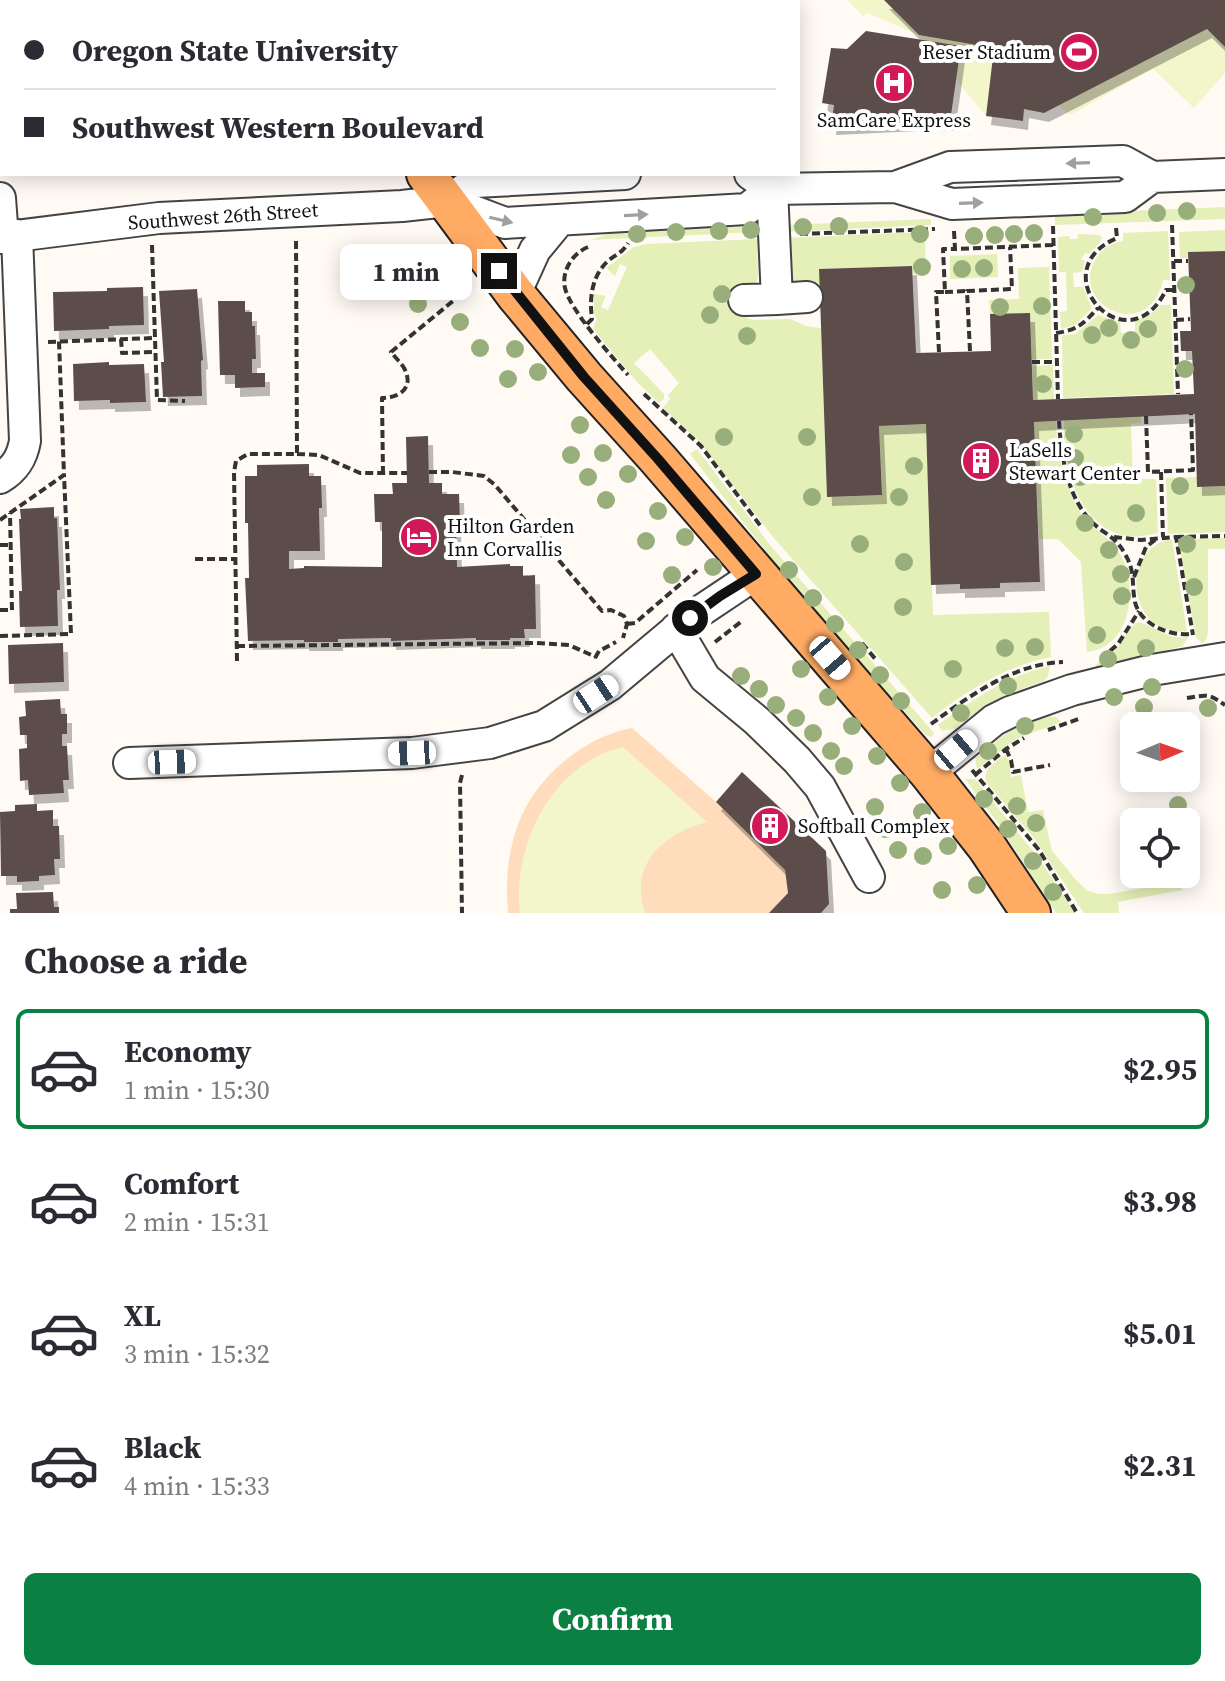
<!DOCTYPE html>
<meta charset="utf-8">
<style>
body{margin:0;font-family:"Source Serif 4",serif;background:#f7f7f7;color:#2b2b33;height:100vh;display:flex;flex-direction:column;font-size:30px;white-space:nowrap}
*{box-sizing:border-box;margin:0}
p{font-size:26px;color:#7c7c81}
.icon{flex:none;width:44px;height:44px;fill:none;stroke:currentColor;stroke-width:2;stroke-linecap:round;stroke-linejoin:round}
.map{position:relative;height:913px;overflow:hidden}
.sheet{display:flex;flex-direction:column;background:#fff;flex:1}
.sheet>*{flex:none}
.top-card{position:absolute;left:0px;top:0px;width:800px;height:176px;box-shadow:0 4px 20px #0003;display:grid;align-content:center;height:176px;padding:0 24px;background:#fff}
.needle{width:52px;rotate:88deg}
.tools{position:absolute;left:1120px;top:712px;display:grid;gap:16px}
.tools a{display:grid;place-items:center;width:80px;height:80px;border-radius:12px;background:#fff;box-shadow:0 4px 20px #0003;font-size:40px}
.end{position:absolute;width:36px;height:36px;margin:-18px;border:10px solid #111;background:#fff;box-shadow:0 0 0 4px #fff}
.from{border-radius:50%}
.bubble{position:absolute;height:56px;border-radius:12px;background:#fff;box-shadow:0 4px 20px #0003;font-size:26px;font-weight:700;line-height:56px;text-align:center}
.car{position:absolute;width:24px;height:48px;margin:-24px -12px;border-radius:10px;box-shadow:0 0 6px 2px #0007;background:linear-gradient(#fff 24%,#345 0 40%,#fff 0 76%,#345 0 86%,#fff 0)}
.top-card b{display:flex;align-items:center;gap:28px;height:76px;font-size:30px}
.top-card b+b{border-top:2px solid #e1e1e2}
.top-card i{width:20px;height:20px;background:#2b2b33}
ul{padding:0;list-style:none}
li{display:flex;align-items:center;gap:24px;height:120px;margin:0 16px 12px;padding:0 8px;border:4px solid transparent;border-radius:12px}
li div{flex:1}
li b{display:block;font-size:30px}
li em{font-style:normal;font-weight:700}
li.active{border-color:#0b8043}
li>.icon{width:72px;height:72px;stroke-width:1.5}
h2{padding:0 24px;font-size:36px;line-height:96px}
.primary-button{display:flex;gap:16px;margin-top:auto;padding:16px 24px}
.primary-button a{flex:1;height:92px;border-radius:12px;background:#0b8043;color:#fff;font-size:32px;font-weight:700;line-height:92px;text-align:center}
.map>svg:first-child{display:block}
</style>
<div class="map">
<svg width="1225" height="913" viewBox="0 0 1225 913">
<defs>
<filter id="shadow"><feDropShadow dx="5" dy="9" stdDeviation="0" flood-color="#0004"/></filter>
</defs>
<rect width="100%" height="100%" fill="#fffaf4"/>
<path fill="#e5efb8" d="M1225,207V219L1055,225V214Z
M931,219V225L781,232L784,225Z
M755,226L756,232L590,240L614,232Z
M1225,230V251L1189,252L1188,258H1180L1179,232Z
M1168,231L1170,280H1163C1148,346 1066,303 1097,257C1103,248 1112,243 1123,241V233Z
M925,232L926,274H912V266L819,269L820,288H791L782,238Z
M1078,234L1099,235L1102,238C1101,243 1093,249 1089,254L1085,253L1081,259L1085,261L1082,272L1073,273L1074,287H1083L1091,306V309L1075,325L1061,329L1060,312L1067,311L1066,272H1059L1058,237L1069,236L1070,239H1077Z
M757,239L758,278L754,285L739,287L737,314L753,320L790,319L806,326L821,328L827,497L882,495L879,426L926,424L933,615L1049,612L1051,657C1004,667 969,689 932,718L773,537L700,442L663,408L670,399L668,395L679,383L650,349L634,363L664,394V399L659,403L638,383L593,329L597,319L594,314V294L606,296L601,307L608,310L627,267L620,264L615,276L606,268L634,247L646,244Z
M997,254L998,277L950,279V256Z
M1049,267L1052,359H1032L1030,313L990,314L989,300L1019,299L1018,268Z
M1161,305H1171L1174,394L1063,398L1062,335L1075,334L1098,315L1120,322L1121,333H1135V320L1150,315Z
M1053,365L1054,399L1033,400L1032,366Z
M1141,416V423L1131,424L1133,479H1156L1158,533C1147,535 1137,538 1127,536C1092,531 1074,494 1066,463C1063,449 1064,433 1064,419Z
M1056,421C1057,453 1064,482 1079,511C1086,525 1099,530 1110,541C1131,562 1135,596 1124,623C1117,639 1105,650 1087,652L1081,562L1058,539H1039L1034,422Z
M697,449L770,545L934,733L931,737L926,735L806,603L690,454Z
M1197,477V487L1225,486V532L1168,534L1166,478Z
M1225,538V549H1208V632L1206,640L1202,643L1196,637L1178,539Z
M1172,539L1187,631C1127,638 1118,548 1172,539Z
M1138,622C1156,626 1168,641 1188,637L1183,646L1101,668L1095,667C1099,659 1104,660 1111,654C1122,645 1126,628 1138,622Z
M1050,666L1048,676L1044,681L1005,695L975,713L956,728L942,731L938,725C972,700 1008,675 1050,666Z
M1049,716L1056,717L1061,722L1016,739L977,769L975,758L1001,737L1015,728Z
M1005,755L1009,761L1011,777L1021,775L1028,812L1043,810L1052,851L1077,881L1088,891L1099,894H1108L1181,882L1182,890L1118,902L1119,913H1084L1034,838L986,782C983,769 995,762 1005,755Z
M965,779H975L1040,860L1075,913H1056L997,822Z"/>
<path fill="#ffdcbc" d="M632,728L716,802L785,870L788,893L769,913H508C505,880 508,846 522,815C541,773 587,736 632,728Z"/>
<path fill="#f3f5cb" d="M847,0H1225V73L1194,108L1153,69L1070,115L1058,105L1044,113L1025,110L1023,121L986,116L919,35L867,13L863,16Z
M623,747L707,822C663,834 629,863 645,913H520C512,845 552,764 623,747Z"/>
<path fill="#5b4d4c" filter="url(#shadow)" d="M884,0H1225V47L1207,29L1044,113L1024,109L1023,121L986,116L994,48L919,35Z
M866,31L961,46L950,122L934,121L831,126L834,105L822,103L831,48L847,49Z
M1225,251V486L1197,487L1195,414L1034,422L1040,582L1000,583V588L960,589V584L931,585L926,424L879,426L882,495L827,497L819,269L912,266L916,353L991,351L990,314L1030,313L1033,400L1194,394L1192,351H1181L1180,331H1191L1188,252Z
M143,287L144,325L109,326V329L54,331L53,292L107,291V288Z
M197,289L203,360L201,361L202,396L163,397L161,362H164L159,291Z
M218,301H245V312H252V326H255L256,359H252V373H265V387L235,388V375H220Z
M109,362V365L144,364L146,402L110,403V400L74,401L73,364Z
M428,436L429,483H442V494H459L460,522H456L457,567L510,564V566H523V576L535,575L536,629H524L525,638H510V640H476V638L391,641V638L338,639V642H304V640L248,641L245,578H249L248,523H245V476H257V465L309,464V476H321L322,508H319L320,551H289V569L304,568V566L382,567V522H375L374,494H393L392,483H407L406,437Z
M54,507V518H57L60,590H57L58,626L20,627L19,591H22L19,519H21L20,509Z
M63,643L64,682L9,684L8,645Z
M60,699L61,714H67V734H62V746H67L69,780H63L64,793L29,795L28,780L20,781L19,749L27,748V735H20L19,717L26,716L25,701Z
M742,772L826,851L829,904L821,913H769L788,893L785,870L716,802Z
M37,804V811L53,810V826H59L60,859H54L55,875L39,876V881L17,882V876H1L0,812L15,811V805Z
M53,892L54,907H59V913H10V909H17L16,893Z"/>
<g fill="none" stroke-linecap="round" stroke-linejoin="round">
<g stroke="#444" stroke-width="34">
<path id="minor" d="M738,0L740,2
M0,68H2
M750,174L772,189L895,187L952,204L1125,197L1152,177
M774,175L772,189L777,299L807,297
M895,187L950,167L1123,161L1152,177L1225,174
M0,198L3,238
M447,201L475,182L625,174
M0,238L159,218L402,206L447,201L505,223L747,209L772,189
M515,294L535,250L559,221
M744,300L777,299
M0,478C15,469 22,458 25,441L17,235
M676,629L705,678L757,721L797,760L820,787L869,877
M129,763L412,753L490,743L544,726L610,685L690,618L756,574
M929,773L994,720L1010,712L1072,690L1152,670L1225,658"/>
</g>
<g stroke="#222" stroke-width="42">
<path id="major" d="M308,0L309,2
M426,174L515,294L584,377L658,459L929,773L987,847L1031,913"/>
</g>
<path stroke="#333" stroke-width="4" stroke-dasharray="8 4" stroke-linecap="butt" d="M1172,225L1178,394
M1053,226L1058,399
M1116,228L1117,238C1039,271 1127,369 1166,290H1175
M954,231L955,249L1053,245
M800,234L935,229
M152,245L157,400L185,401
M588,247C573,253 561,271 565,288C570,310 612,357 628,375
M1174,261H1188
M945,292L967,291
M1176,320L1190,319
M587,324L592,319C589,297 592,275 609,260C617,254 623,252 628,243
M1056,333C1078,330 1083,324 1098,308
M121,339L122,353L155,352
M48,342L155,338
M970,351L967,291L1012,289L1010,247
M939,352L936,292H945L943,249H955
M1032,362H1057
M644,394L701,446L762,528
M1146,416L1148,472L1193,470L1191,414
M1059,421C1061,455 1067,499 1094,524C1107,536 1115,536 1125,554C1136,573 1131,582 1135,602C1140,624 1169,636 1189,634
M297,454L319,455L360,473H407
M429,472H452L484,476L495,485L602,611L611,610L624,616L627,624L623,638
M1161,472L1163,537
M383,474L382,398C399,398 415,388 404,368C401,363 395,357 391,352L459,296
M0,520L64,475L59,341
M1114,537L1141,540L1176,537L1193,635
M1176,537L1225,536
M0,545H11
M195,559H235
M1134,577L1146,547L1155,540
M0,610H12L10,513
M627,624L635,623L697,570
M0,636L71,634L64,475
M715,642L742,621
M862,643L877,661
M237,646L536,643L569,645L596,657
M1110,651L1118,644L1139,611
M595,658L599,651L616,642
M237,661L234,472L236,461L248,454H297L296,239
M1187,698C1207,695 1208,693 1225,705
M931,724C971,695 1013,664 1063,662
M1048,730L1081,718
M1006,749L1011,760L1013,772L1050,765
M972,770L1039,850L1077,913
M462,775L460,783L462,913
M975,775L1006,749L1024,738"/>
<use href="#minor" stroke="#fff" stroke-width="30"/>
<use href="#major" stroke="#ffab64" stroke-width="38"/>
</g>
<g fill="#99af7b">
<circle cx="1187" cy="211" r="9"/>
<circle cx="1157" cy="213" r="9"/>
<circle cx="1093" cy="217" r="9"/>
<circle cx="839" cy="226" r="9"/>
<circle cx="803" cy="227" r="9"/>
<circle cx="751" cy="230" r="9"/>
<circle cx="719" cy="231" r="9"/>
<circle cx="676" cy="232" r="9"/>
<circle cx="1034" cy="233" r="9"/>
<circle cx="637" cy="234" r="9"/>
<circle cx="920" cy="234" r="9"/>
<circle cx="1014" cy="234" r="9"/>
<circle cx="995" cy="235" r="9"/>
<circle cx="974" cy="236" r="9"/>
<circle cx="398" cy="257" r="9"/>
<circle cx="374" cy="267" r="9"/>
<circle cx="922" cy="267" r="9"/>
<circle cx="984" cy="268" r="9"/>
<circle cx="962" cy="269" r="9"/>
<circle cx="1186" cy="285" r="9"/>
<circle cx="409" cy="288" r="9"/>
<circle cx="722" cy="294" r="9"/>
<circle cx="418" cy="304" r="9"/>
<circle cx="1042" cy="306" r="9"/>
<circle cx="1000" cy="307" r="9"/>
<circle cx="710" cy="315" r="9"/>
<circle cx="460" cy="322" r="9"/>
<circle cx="1109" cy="328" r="9"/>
<circle cx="1148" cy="329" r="9"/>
<circle cx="1092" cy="335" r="9"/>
<circle cx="747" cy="336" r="9"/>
<circle cx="1131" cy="340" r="9"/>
<circle cx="480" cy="348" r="9"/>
<circle cx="515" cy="349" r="9"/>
<circle cx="1185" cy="369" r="9"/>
<circle cx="538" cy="372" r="9"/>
<circle cx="508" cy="379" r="9"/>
<circle cx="1043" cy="384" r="9"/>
<circle cx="580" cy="425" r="9"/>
<circle cx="1074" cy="434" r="9"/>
<circle cx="724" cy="437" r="9"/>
<circle cx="807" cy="437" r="9"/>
<circle cx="603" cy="453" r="9"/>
<circle cx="571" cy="455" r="9"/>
<circle cx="1075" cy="458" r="9"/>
<circle cx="914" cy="466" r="9"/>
<circle cx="628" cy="474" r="9"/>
<circle cx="588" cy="477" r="9"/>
<circle cx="1080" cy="477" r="9"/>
<circle cx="1180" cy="486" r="9"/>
<circle cx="812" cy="497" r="9"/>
<circle cx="899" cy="497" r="9"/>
<circle cx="606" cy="500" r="9"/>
<circle cx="658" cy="511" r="9"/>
<circle cx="1136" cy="513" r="9"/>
<circle cx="1085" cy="523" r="9"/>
<circle cx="685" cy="537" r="9"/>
<circle cx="646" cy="541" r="9"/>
<circle cx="860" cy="544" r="9"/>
<circle cx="1187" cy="544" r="9"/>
<circle cx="1109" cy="550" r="9"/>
<circle cx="904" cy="562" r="9"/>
<circle cx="713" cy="567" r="9"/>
<circle cx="789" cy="570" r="9"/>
<circle cx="1121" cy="574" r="9"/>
<circle cx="672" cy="575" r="9"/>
<circle cx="1194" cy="587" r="9"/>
<circle cx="1122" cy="596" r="9"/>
<circle cx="813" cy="598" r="9"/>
<circle cx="903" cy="607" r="9"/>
<circle cx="835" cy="624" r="9"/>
<circle cx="1097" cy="635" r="9"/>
<circle cx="1035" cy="647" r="9"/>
<circle cx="1005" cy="648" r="9"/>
<circle cx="1146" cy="648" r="9"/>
<circle cx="858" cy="650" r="9"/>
<circle cx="1108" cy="659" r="9"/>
<circle cx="801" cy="669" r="9"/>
<circle cx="953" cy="669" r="9"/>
<circle cx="880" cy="675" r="9"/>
<circle cx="741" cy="676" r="9"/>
<circle cx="1008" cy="686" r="9"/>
<circle cx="1152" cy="687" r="9"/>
<circle cx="759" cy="689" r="9"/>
<circle cx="828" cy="697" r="9"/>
<circle cx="1114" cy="697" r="9"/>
<circle cx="901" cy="701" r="9"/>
<circle cx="776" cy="705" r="9"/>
<circle cx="1144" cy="707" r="9"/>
<circle cx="1208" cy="708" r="9"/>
<circle cx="961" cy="713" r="9"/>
<circle cx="796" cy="718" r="9"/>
<circle cx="852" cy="726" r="9"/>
<circle cx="1025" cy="726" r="9"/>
<circle cx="813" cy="733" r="9"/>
<circle cx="831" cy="751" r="9"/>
<circle cx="988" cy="751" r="9"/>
<circle cx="877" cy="756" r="9"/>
<circle cx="844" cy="766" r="9"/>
<circle cx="900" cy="783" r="9"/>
<circle cx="984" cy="799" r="9"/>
<circle cx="1178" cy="805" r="9"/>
<circle cx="1017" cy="806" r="9"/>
<circle cx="875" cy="807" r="9"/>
<circle cx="922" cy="812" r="9"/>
<circle cx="1036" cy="823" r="9"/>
<circle cx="885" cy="829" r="9"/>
<circle cx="1008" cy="829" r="9"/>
<circle cx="948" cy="846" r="9"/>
<circle cx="898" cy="850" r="9"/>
<circle cx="923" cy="856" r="9"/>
<circle cx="1033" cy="861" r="9"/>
<circle cx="977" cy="885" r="9"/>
<circle cx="942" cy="890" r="9"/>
<circle cx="1053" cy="892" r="9"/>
</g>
<defs><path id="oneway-solid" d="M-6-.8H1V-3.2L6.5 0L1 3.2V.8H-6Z" transform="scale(2)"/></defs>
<g fill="#a0a0a0">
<use href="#oneway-solid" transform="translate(1078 163) rotate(178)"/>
<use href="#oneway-solid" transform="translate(971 203) rotate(-2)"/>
<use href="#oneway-solid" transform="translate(636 215) rotate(-3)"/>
<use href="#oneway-solid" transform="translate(501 220) rotate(13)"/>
</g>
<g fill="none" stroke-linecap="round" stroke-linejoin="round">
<path stroke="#111" stroke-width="10" d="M499,271L584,377L658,459L756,574L720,596L690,618"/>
</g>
<defs>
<g id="stadium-disc" transform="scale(2)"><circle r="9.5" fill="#d11859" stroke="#fff"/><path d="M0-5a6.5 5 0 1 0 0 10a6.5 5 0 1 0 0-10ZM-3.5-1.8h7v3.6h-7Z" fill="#fff"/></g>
<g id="hospital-disc" transform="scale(2)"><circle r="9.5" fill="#d11859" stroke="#fff"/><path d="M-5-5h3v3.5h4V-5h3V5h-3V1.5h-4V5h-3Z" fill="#fff"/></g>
<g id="building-disc" transform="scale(2)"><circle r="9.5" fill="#d11859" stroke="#fff"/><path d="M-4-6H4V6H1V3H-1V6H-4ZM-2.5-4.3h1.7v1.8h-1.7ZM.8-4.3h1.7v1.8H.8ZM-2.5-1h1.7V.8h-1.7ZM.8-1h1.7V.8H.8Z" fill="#fff"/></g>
<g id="hotel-disc" transform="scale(2)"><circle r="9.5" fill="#d11859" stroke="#fff"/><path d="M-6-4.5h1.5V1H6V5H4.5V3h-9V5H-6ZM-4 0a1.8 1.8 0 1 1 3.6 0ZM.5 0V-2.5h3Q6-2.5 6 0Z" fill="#fff"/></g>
</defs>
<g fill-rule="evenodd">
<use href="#stadium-disc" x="1079" y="52"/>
<use href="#hospital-disc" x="894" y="83"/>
<use href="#building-disc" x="981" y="461"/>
<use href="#hotel-disc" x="419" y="537"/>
<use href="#building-disc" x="770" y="826"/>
</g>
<g text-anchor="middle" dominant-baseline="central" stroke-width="8" stroke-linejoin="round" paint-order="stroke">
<g font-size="20" fill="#111" stroke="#fff" text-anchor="start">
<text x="1051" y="52" text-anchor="end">Reser Stadium</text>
<text x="894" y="120" text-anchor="middle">SamCare Express</text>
<text x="1009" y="450">LaSells<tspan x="1009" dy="23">Stewart Center</tspan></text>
<text x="447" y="526">Hilton Garden<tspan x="447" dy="23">Inn Corvallis</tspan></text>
<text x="798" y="826">Softball Complex</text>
</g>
<g font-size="20" fill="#111" stroke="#fff">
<text transform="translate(223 216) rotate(-4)">Southwest 26th Street</text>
</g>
</g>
</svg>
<div class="tools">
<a><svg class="needle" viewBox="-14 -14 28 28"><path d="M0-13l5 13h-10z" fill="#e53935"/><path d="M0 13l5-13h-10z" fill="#7c7c81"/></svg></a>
<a><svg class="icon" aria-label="locate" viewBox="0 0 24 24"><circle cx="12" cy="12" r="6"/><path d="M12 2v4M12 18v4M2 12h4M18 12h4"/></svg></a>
</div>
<i class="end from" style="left:690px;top:618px"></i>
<i class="end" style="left:499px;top:271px"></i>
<div class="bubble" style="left:340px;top:244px;width:132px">1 min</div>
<i class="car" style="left:830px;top:658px;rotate:139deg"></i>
<i class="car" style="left:596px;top:694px;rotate:57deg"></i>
<i class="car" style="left:956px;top:750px;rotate:50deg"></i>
<i class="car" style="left:412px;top:753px;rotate:268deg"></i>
<i class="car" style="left:172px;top:762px;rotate:88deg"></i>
<div class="top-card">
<b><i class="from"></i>Oregon State University</b>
<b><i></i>Southwest Western Boulevard</b>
</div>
</div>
<section class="sheet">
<h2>Choose a ride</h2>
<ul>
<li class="active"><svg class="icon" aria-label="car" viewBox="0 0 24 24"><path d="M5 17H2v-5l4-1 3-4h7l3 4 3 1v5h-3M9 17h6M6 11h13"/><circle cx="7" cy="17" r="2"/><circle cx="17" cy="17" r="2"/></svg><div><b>Economy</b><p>1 min · 15:30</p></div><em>$2.95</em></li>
<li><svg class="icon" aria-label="car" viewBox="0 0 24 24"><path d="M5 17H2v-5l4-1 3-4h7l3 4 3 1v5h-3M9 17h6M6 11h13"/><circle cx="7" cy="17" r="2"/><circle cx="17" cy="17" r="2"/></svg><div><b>Comfort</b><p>2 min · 15:31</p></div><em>$3.98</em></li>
<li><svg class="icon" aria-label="car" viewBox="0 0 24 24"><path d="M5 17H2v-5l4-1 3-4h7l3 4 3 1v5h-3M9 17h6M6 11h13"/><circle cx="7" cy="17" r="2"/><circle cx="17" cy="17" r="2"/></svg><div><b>XL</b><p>3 min · 15:32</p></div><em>$5.01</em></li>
<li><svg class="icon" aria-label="car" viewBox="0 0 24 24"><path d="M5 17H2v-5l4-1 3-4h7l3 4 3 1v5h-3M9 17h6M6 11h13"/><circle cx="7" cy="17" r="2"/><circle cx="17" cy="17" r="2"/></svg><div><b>Black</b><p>4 min · 15:33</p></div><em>$2.31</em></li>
</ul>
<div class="primary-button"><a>Confirm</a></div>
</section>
